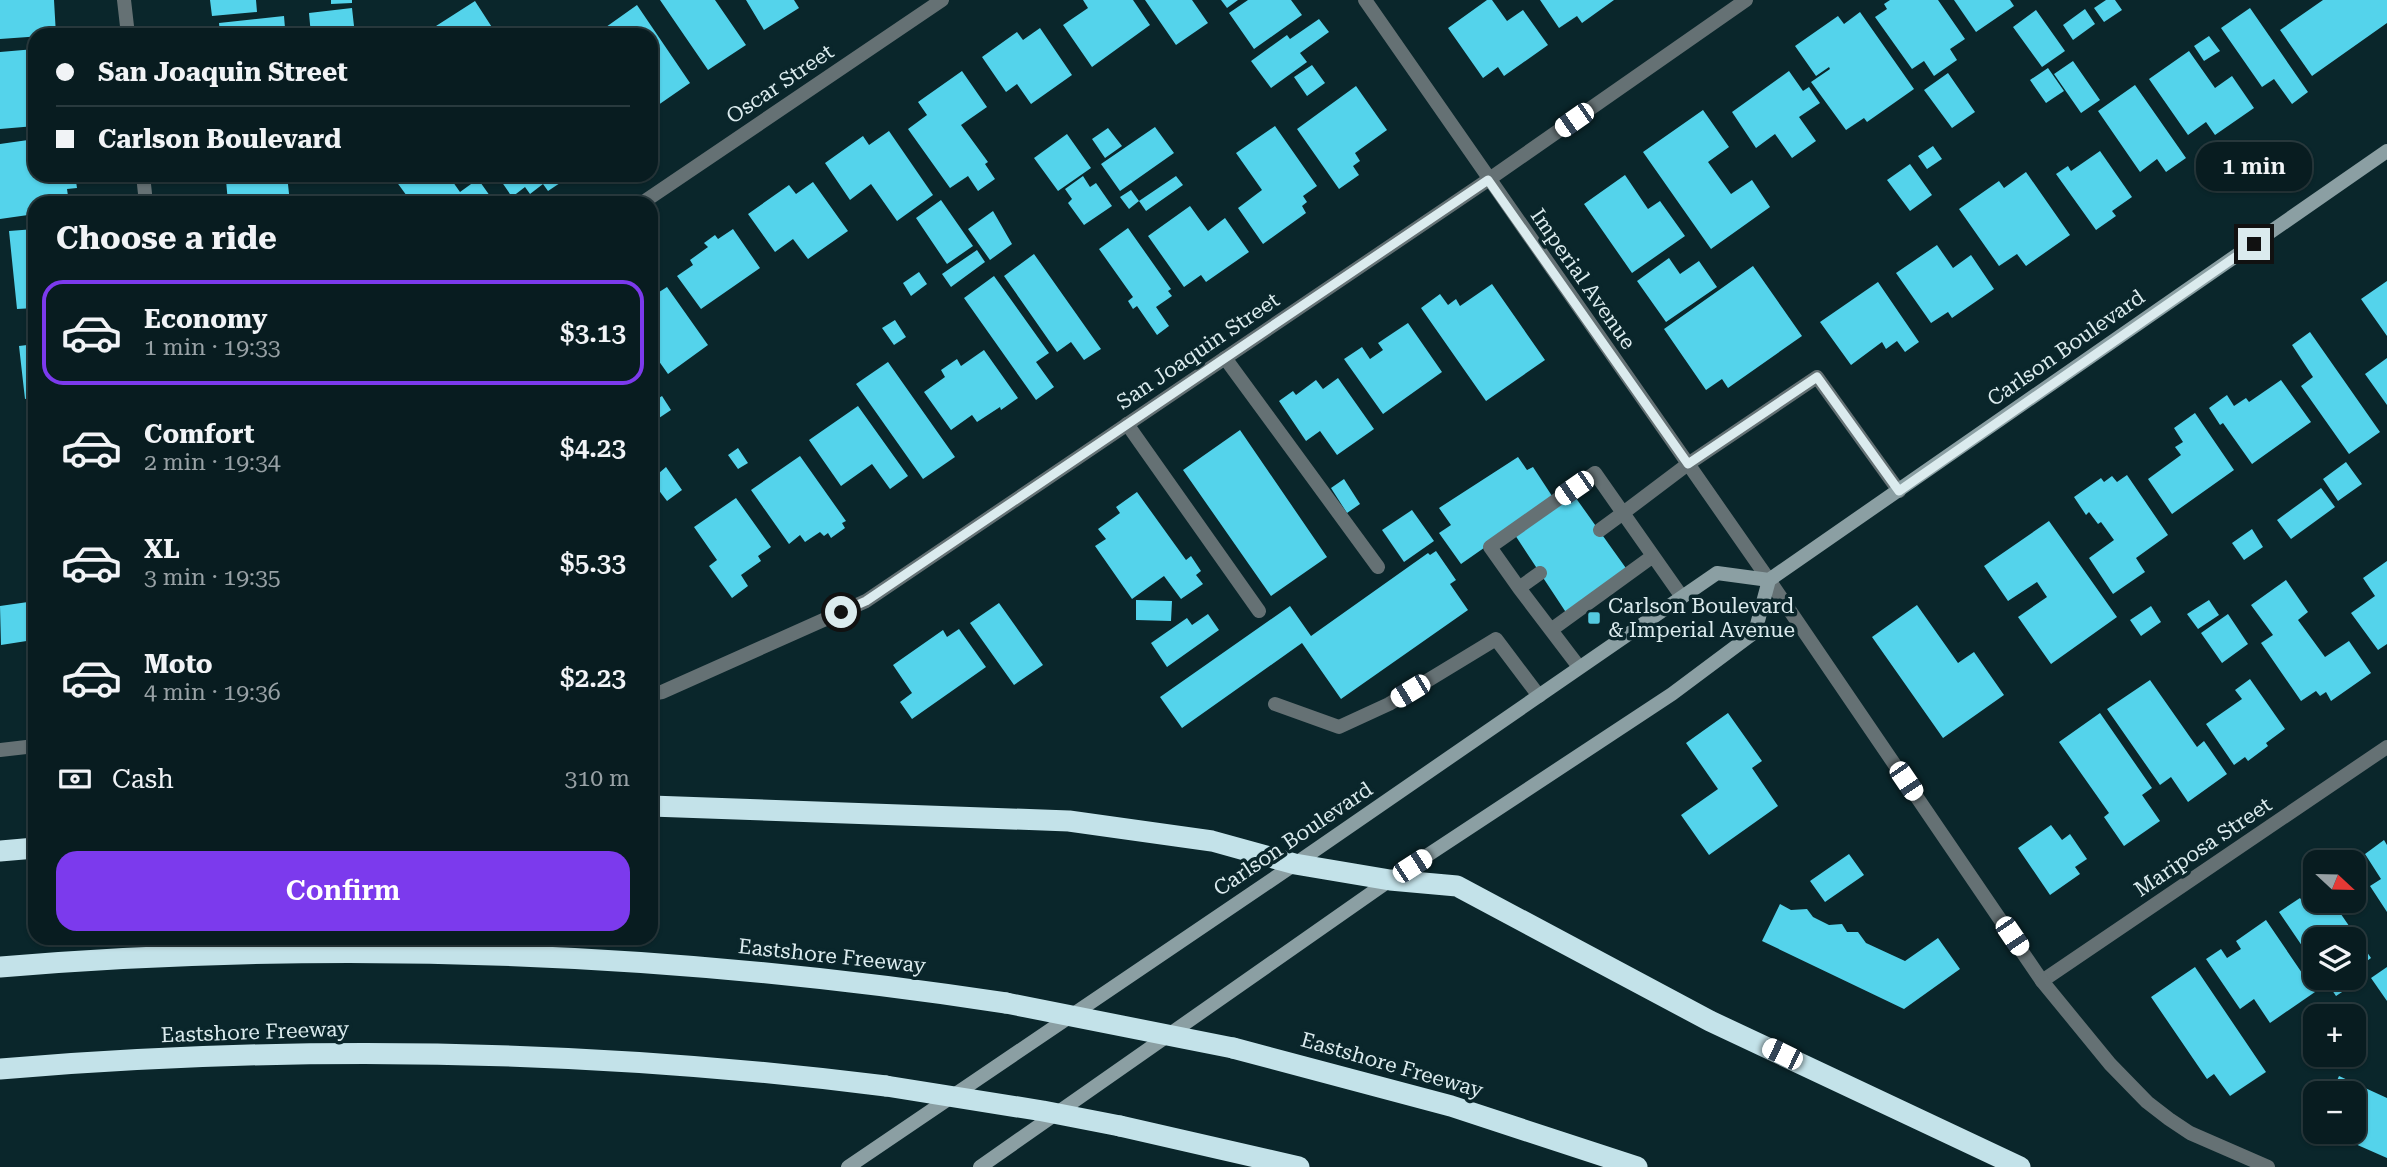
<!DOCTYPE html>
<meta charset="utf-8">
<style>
body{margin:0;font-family:"Roboto Serif",serif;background:#16292d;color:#f1f3f6;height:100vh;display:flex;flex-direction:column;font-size:26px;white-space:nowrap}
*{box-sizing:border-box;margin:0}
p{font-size:23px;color:#98a1a5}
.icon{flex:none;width:38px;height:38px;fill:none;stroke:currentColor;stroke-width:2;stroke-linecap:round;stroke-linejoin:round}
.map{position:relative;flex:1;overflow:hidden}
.side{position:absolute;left:28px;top:196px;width:630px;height:749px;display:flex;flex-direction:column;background:#081c20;border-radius:21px;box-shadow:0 2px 5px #0004,0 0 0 2px #293a3e}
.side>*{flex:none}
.hud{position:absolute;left:28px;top:28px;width:630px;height:154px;border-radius:21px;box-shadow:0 2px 5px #0004,0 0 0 2px #293a3e;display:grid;align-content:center;height:154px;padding:0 28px;background:#081c20}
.needle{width:46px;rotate:112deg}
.tools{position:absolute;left:2303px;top:850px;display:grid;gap:14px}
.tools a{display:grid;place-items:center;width:63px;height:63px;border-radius:14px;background:#081c20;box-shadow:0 2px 5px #0004,0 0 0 2px #293a3e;font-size:35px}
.end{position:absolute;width:32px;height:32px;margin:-16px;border:9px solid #dbebee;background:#111;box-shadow:0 0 0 4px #111}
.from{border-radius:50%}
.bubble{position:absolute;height:49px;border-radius:21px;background:#081c20;box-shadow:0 2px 5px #0004,0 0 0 2px #293a3e;font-size:23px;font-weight:600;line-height:49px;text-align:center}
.car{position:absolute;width:21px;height:42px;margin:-21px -10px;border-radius:9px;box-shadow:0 0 5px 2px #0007;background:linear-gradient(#fff 24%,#345 0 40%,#fff 0 76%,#345 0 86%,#fff 0)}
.hud b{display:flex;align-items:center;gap:24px;height:66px;font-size:26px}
.hud b+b{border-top:2px solid #293a3e}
.hud i{width:18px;height:18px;background:#f1f3f6}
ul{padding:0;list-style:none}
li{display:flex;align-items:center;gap:21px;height:105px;margin:0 14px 10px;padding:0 14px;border:4px solid transparent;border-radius:21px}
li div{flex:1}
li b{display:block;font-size:26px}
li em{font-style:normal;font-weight:600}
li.active{border-color:#7c3aed}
li>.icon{width:63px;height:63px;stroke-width:1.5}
h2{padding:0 28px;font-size:32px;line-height:84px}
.pay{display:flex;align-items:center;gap:18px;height:77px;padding:0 28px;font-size:26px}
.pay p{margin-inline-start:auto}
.action{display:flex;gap:14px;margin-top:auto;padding:14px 28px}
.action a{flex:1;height:80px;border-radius:21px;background:#7c3aed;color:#fff;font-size:28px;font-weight:600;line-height:80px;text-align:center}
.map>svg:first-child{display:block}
</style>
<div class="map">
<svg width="2387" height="1167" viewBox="0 0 2387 1167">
<rect width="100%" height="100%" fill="#0a262b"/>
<path fill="#54d3eb" d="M0,0H54L56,35L0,39Z
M210,0H256L257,12L212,16Z
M331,0H352V3L331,4Z
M660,0H715L746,45L708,70Z
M746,0H794L799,8L764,30Z
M1083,0H1133L1150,25L1092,67L1063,25L1088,8Z
M1145,0H1192L1208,23L1176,45Z
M1221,0H1238L1227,8Z
M1248,0H1291L1302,15L1254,49L1229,13Z
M1487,0H1492L1507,21L1523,10L1548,45L1504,76L1498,67L1483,78L1448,28Z
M1540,0H1614L1582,23L1577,16L1559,28Z
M1890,0H1938L1965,39L1950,49L1957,60L1934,76L1924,61L1912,69L1875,17L1887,9L1884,4Z
M1954,0H2010L2014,6L1976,32Z
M2106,0H2115L2122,10L2104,22L2094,8Z
M2323,0H2387V23L2312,76L2280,30Z
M475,1L497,35H442L436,26Z
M637,5L690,83L651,110V35H601L599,32Z
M352,8L355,35H311L309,13Z
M2250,8L2308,92L2292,104L2274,79L2262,87L2221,28Z
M2085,9L2095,24L2073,40L2063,25Z
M2036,10L2065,51L2042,67L2013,27Z
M1860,12L1914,89L1867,122L1864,118L1846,130L1811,82L1830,69L1829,67L1816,76L1795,46L1838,16L1844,24Z
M284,16L285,28L290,27L291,35H220L219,23Z
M1319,19L1329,32L1300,53L1307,62L1271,88L1251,61L1287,35L1290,39Z
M1040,28L1072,75L1031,104L1017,84L1006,92L982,57L1017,32L1023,40Z
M2209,36L2220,51L2204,61L2194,46Z
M35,49V126L0,129V52Z
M2189,51L2215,88L2232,76L2254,108L2215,135L2206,122L2188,135L2149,79Z
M2073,61L2100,100L2081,113L2054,74Z
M1312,65L1325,83L1307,96L1294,77Z
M2048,68L2064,91L2046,103L2030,80Z
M962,71L987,107L961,125L988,162L985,164L995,179L978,191L968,176L950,188L908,129L927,115L918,102Z
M1789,71L1803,91L1809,87L1820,103L1799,117L1816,141L1792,158L1775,134L1756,148L1732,112Z
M1948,73L1975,112L1952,128L1924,90Z
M2135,85L2186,158L2166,172L2157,159L2140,172L2098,111Z
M1356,86L1387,130L1355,153L1360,161L1353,166L1359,175L1339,189L1297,129Z
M1703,110L1729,147L1708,162L1731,194L1752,180L1770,207L1711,249L1643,152Z
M1275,126L1317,186L1303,196L1307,202L1302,206L1306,213L1263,244L1238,208L1262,190L1236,153Z
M1155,127L1174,153L1120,191L1101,164Z
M1108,128L1122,146L1105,158L1092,139Z
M889,131L933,195L897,221L871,184L850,200L825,163L863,136L869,145Z
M1067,134L1091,168L1058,191L1034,158Z
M35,139V175H75L77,188L67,189L69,203H35V214L0,219V144Z
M1933,146L1942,159L1927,169L1918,156Z
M2100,151L2132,197L2112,211L2116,216L2096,230L2056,174L2068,166L2071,171Z
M1910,164L1932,195L1910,211L1887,180Z
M2026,172L2070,235L2026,266L2017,254L1999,266L1959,209L1999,181L2004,188Z
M256,175H287L290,203H228L226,180L256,177Z
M403,175H448L460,192L478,179L495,203H412L396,181Z
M497,175H572L548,191L543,184L530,194L525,187L512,197Z
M1625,175L1648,209L1660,201L1685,236L1632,273L1584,204Z
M1083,176L1090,187L1096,183L1112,206L1084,225L1068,203L1072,199L1065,189Z
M1176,176L1183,185L1146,211L1139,201Z
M813,182L848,231L808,259L793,239L775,252L748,214L789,185L796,194Z
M1131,190L1139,201L1129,209L1120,197Z
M941,200L973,246L947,264L916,218Z
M1190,206L1208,231L1225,218L1249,252L1206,282L1201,275L1184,287L1148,236Z
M993,211L1012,244L990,260L968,229Z
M1128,228L1171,289L1168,291L1172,296L1156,307L1169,326L1157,335L1137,306L1133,309L1128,301L1133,297L1099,249Z
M35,229V308L17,309L9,231Z
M733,229L760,268L701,309L677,276L693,265L690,260L708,247L704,243L715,235L718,239Z
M1937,245L1953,268L1971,255L1994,289L1952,318L1948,312L1931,323L1896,273Z
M977,250L985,262L951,287L942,274Z
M1034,254L1101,349L1084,360L1071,342L1057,352L1004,276Z
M1669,258L1680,274L1699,261L1717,287L1666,322L1637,281Z
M1753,266L1802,336L1728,388L1722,379L1706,390L1664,329Z
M919,272L927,284L911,296L903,283Z
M994,276L1049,353L1036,362L1054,387L1036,400L964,298Z
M2387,281V336L2361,299Z
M1878,282L1919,342L1905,352L1897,341L1886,349L1882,342L1851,365L1820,322Z
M1492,284L1545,360L1486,401L1421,308L1440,294L1448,305L1456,299L1460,306Z
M667,287L708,345L668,374L651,350V288L656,294Z
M895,320L906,337L894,345L882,328Z
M1408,323L1442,372L1383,414L1344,359L1362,347L1370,359L1383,350L1378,343Z
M2310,332L2380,432L2349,454L2301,386L2313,377L2292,345Z
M35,344V397L25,399L19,346Z
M984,350L1018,398L1001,410L1000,407L977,422L972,415L951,430L924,392L945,377L941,370L957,359L961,366Z
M2387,358V405L2365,374Z
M888,362L955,457L923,479L856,384Z
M1338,378L1374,429L1337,455L1320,431L1306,441L1279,401L1293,391L1296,395L1316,380L1323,389Z
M2281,380L2311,422L2252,464L2223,423L2220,425L2209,408L2227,395L2234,406L2246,398L2249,402Z
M662,396L671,410L659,418L651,403Z
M858,406L908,476L890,489L872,464L841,486L809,440Z
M2195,413L2234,470L2172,514L2148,479L2181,455L2175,447L2183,442L2174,428Z
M1240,430L1327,557L1271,596L1183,470Z
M738,448L748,463L738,469L728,455Z
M800,456L846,521L842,523L845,528L831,538L828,533L824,536L820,532L805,542L800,535L789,544L751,490Z
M1518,457L1527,470L1533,467L1554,499L1461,564L1439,533L1451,525L1439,508Z
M2346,462L2362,484L2338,501L2323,479Z
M666,467L682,490L667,501L651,480Z
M2127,475L2168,535L2136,558L2145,572L2113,594L2089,558L2114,540L2101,522L2098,524L2089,512L2086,515L2074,497L2101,478L2104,482L2112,476L2117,482Z
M1344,479L1360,504L1347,513L1331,488Z
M2321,488L2335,507L2291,539L2277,520Z
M1137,492L1186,560L1191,556L1201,571L1196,575L1203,584L1181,599L1164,576L1132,599L1095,546L1106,539L1098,529L1120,513L1116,507Z
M1573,494L1628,571L1567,614L1515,535Z
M30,498H35V526H32Z
M736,498L771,547L758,556L761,561L741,575L748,586L732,598L709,566L717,560L694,527Z
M1412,510L1434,541L1404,562L1382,530Z
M2049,521L2117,617L2051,664L2018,617L2047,597L2037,582L2008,601L1984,566Z
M2252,529L2263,547L2244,560L2232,543Z
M1436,551L1456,580L1450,584L1468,610L1341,699L1302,643L1182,728L1160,697L1290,606L1311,636L1428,553L1430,555Z
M2387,561V644L2378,650L2351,613L2375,596L2363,578Z
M2286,580L2308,612L2298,620L2325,657L2349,641L2371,673L2331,701L2326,692L2320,696L2316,691L2301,701L2261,643L2273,635L2251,605Z
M1136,600L1172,601L1171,621L1136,620Z
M2209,600L2219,615L2198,629L2187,614Z
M28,602L33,640L1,645L0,606Z
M999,603L1043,665L1014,685L970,623Z
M1917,605L1958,663L1974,652L2004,695L1943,738L1872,637Z
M2151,606L2161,622L2141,636L2130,620Z
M1208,614L1219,630L1167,667L1151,643L1187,618L1192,625Z
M2228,614L2248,644L2222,663L2201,633Z
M959,629L986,667L912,719L900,702L912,693L893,665L943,630L947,637Z
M2250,679L2285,729L2266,743L2268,746L2248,761L2245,757L2234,765L2206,724L2242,699L2235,690Z
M2150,680L2197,747L2204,741L2227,774L2188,802L2171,777L2160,785L2107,709Z
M1728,713L1762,761L1752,768L1778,806L1709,855L1681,815L1718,789L1686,743Z
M2100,713L2152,788L2142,795L2160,821L2124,846L2104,817L2109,813L2059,742Z
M2051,825L2062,840L2070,834L2087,859L2075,867L2080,874L2050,895L2018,848Z
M2384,840L2387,845V912L2370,886L2381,879L2365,854Z
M1849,854L1864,875L1825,902L1810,881Z
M2315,896V901H2332L2371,958L2356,969L2362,979L2336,996L2324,978H2354V940H2315V965L2279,912L2300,898L2304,904Z
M1780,904L1791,910L1807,909L1813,917L1829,925L1842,924L1847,932H1858L1866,943L1905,961L1938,938L1960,969L1904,1009L1762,941Z
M2266,920L2315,992L2270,1023L2254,999L2240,1009L2206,959L2221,949L2227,958L2241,949L2236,941Z
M2195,967L2266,1072L2230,1096L2214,1074L2207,1079L2151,997Z
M2387,967V1001L2371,978Z
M2339,1076L2387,1098V1158L2328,1132H2354V1094H2331Z"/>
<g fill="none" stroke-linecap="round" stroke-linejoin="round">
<path stroke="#657174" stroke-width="14" d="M1225,358L1378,567
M1127,424L1259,611
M1600,530L1623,513L1682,597
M1540,573L1519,588L1579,667
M1519,588L1490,547L1595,473L1623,513L1688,464L1817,377L1899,491
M1551,630L1653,556
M1275,704L1339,727L1389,704L1496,639L1539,696"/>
<path stroke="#657174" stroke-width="14" d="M124,0L128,35
M1365,0L1769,580
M143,175L146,203
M642,203L942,0
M651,694L662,692L866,601L1488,180L1746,0
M0,750L35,746
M2042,981L2387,747"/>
<path stroke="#657174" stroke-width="14" d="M1769,580L2042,981L2110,1064L2147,1102L2169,1119L2190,1133L2268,1167"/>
<path stroke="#8b9fa3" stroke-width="14" d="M848,1167L1295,864L1717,573L1769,580
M980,1167L1390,880L1672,694L1755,632L1769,580L2387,151"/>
<path stroke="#c3e2e9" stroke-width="21" d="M651,806L1069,821L1212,841L1295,864L1390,880L1457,886L1710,1021L2020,1167
M0,851L35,848
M0,967C335,939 673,952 1006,1003
M1233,1048L1451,1106L1637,1167
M0,1069C295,1044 592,1049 886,1086
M1120,1126L1299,1167"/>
<path stroke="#c3e2e9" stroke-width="21" d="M1006,1003L1233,1048
M886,1086L1043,1111L1120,1126"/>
</g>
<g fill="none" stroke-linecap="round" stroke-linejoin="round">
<path stroke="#dbebee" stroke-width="9" d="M841,612L866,601L1488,180L1688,464L1817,377L1899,491L2254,244"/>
</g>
<rect fill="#55cae0" stroke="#0a262b" stroke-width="2.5" x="1587" y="611" width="14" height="14" rx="3.5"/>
<g text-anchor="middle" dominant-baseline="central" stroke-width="7" stroke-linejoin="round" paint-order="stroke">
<g font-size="21" fill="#dbebee" stroke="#0a262b">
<text transform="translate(780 84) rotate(-34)">Oscar Street</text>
<text transform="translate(1583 279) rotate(55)">Imperial Avenue</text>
<text transform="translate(2066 348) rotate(-35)">Carlson Boulevard</text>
<text transform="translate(1198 351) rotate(-34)">San Joaquin Street</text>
<text transform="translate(1293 839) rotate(-34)">Carlson Boulevard</text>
<text transform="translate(2203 847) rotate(-34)">Mariposa Street</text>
<text transform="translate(832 956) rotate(6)">Eastshore Freeway</text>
<text transform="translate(255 1032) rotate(-2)">Eastshore Freeway</text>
<text transform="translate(1392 1065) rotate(16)">Eastshore Freeway</text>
</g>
<g font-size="21" fill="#dbebee" stroke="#0a262b" text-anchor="start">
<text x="1608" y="606">Carlson Boulevard<tspan x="1608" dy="24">&amp; Imperial Avenue</tspan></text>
</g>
</g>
</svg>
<div class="tools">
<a><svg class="needle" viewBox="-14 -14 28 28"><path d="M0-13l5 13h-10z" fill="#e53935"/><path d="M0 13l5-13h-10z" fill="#98a1a5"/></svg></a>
<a><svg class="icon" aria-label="layers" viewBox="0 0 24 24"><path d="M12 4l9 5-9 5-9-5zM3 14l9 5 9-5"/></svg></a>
<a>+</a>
<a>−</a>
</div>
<i class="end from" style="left:841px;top:612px"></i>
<i class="end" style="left:2254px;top:244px"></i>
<div class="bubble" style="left:2196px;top:142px;width:116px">1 min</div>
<i class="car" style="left:1574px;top:120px;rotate:235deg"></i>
<i class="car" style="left:1574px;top:488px;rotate:235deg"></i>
<i class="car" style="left:1410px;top:691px;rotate:239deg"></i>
<i class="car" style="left:1906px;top:781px;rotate:146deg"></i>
<i class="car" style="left:1412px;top:866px;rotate:57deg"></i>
<i class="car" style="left:2012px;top:936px;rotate:146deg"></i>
<i class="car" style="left:1782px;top:1054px;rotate:296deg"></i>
<div class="hud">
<b><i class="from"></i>San Joaquin Street</b>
<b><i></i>Carlson Boulevard</b>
</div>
<section class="side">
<h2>Choose a ride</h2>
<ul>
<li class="active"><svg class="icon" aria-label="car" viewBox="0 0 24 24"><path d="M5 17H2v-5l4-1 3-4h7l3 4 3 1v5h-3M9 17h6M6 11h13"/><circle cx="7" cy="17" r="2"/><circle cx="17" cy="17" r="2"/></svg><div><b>Economy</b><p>1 min · 19:33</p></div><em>$3.13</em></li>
<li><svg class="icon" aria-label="car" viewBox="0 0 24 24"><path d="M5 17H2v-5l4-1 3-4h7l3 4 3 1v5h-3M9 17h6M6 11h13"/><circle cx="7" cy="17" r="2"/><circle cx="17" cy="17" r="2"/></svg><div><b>Comfort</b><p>2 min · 19:34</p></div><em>$4.23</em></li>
<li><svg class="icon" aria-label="car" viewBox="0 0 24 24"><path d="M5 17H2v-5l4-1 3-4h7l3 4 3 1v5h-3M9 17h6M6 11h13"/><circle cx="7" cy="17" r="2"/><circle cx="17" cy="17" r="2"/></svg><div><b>XL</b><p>3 min · 19:35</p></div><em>$5.33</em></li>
<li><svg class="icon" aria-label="car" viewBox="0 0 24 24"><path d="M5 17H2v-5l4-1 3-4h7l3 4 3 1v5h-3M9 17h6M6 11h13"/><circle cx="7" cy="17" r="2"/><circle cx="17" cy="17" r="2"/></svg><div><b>Moto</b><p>4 min · 19:36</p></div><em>$2.23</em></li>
</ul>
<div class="pay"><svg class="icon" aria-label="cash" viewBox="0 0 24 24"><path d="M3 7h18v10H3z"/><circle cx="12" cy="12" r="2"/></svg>Cash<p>310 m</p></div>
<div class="action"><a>Confirm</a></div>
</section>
</div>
